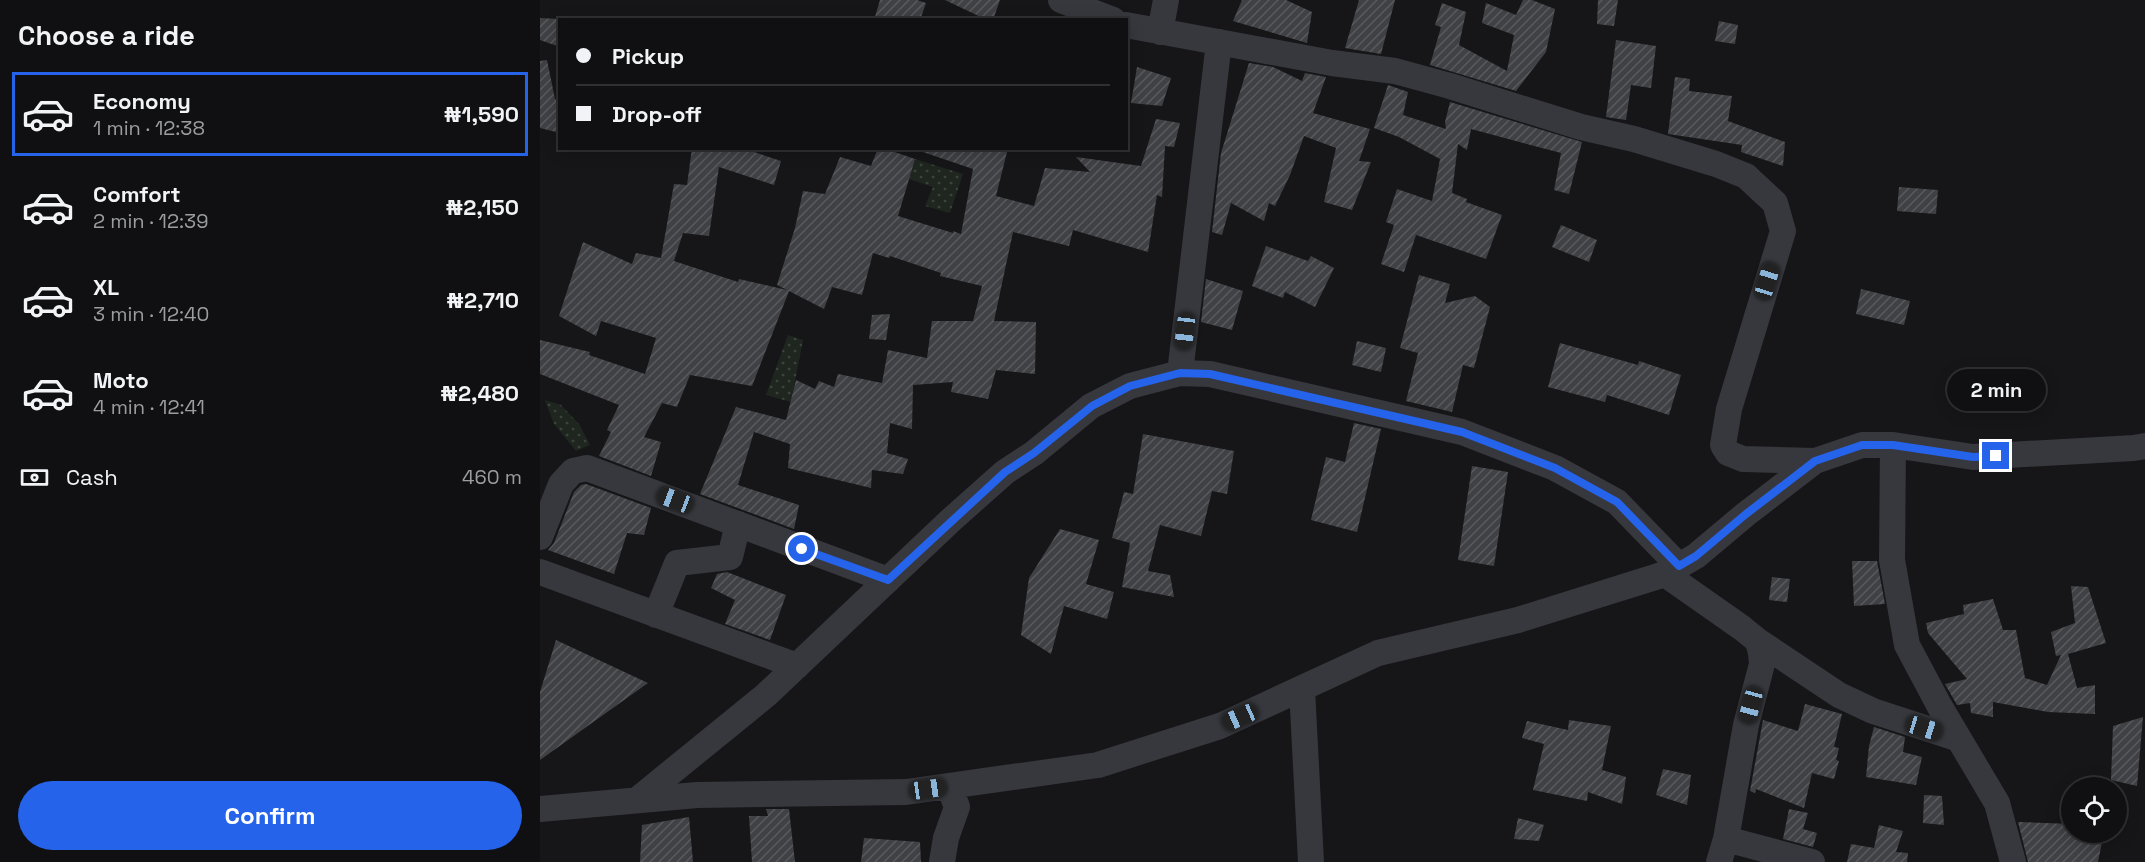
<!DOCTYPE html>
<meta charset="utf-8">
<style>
body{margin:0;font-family:"Space Grotesk",sans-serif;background:#19191b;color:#f1f3f6;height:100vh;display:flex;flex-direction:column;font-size:22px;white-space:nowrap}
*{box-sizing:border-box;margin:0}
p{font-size:20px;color:#9c9d9f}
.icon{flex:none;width:33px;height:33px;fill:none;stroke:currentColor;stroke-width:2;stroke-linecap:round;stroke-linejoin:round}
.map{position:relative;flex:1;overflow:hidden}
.drawer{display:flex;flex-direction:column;background:#101012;width:540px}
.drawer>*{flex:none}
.hud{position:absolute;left:18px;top:18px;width:570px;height:132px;border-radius:0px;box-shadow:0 3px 15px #0003,0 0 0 2px #303032;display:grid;align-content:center;height:132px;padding:0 18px;background:#101012}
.fabs{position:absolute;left:1521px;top:777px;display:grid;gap:12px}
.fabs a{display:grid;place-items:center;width:66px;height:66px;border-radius:50%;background:#101012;box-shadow:0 3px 15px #0003,0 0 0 2px #303032;font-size:30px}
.end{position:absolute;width:27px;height:27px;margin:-14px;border:8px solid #2563eb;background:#fff;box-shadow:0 0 0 3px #fff}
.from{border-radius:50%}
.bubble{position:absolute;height:42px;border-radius:21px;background:#101012;box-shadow:0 3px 15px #0003,0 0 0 2px #303032;font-size:20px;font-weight:800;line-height:42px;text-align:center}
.car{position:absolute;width:18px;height:36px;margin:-18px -9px;border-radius:8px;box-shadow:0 0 4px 2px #0007;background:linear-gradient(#222 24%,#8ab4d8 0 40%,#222 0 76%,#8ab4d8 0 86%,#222 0)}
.hud b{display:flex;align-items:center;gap:21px;height:57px;font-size:22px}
.hud b+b{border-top:2px solid #303032}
.hud i{width:15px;height:15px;background:#f1f3f6}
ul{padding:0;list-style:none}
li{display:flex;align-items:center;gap:18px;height:84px;margin:0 12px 9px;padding:0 6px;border:3px solid transparent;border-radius:0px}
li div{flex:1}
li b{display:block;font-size:22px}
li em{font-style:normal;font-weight:800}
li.active{border-color:#2563eb}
li>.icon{width:54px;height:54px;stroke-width:1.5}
h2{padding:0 18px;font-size:27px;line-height:72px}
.pay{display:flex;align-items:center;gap:15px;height:66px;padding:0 18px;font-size:22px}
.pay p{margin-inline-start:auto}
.button{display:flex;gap:12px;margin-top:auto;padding:12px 18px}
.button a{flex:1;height:69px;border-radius:36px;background:#2563eb;color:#fff;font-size:24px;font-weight:800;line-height:69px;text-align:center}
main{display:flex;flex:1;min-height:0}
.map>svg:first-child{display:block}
</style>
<main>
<section class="drawer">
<h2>Choose a ride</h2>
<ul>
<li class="active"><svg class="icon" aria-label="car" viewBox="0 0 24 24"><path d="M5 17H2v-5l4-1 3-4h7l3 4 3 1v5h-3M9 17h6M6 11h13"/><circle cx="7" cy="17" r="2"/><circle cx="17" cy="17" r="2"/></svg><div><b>Economy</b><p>1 min · 12:38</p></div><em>₦1,590</em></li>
<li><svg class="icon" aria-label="car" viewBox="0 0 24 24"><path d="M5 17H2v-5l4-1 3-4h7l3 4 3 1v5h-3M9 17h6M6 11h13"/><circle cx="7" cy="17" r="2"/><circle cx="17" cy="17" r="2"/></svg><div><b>Comfort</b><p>2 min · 12:39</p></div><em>₦2,150</em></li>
<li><svg class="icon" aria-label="car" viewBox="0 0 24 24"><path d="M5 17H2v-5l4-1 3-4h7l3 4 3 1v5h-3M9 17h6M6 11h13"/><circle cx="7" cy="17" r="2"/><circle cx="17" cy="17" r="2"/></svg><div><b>XL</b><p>3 min · 12:40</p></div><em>₦2,710</em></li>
<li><svg class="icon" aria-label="car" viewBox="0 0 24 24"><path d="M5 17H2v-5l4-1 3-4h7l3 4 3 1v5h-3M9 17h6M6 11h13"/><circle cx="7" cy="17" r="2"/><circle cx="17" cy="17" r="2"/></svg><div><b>Moto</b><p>4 min · 12:41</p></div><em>₦2,480</em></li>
</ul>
<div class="pay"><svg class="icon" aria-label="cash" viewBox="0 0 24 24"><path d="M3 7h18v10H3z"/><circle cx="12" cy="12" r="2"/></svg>Cash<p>460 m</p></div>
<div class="button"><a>Confirm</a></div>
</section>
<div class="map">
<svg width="1605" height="862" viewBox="0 0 1605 862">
<defs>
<pattern id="grass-dots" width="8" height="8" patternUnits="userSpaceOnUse" patternTransform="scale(1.5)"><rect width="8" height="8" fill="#1e261f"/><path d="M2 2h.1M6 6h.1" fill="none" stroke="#3c433d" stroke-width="1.8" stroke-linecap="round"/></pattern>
<pattern id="building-hatch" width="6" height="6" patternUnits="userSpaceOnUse" patternTransform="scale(1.5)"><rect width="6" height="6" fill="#404145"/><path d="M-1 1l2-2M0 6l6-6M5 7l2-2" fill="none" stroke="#595a5e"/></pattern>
</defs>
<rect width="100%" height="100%" fill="#161618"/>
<path fill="url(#grass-dots)" d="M375,159L423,174L410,213L385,206L393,187L369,179Z
M248,335L263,340L251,402L226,395Z
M5,400L21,405L39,424L50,445L36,451L14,424Z"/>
<path fill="url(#building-hatch)" d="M340,0H377L386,3L380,20H334Z
M405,0H460L453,20H447Z
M702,0H746L772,12L767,43L693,21Z
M819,0H855L841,54L805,48Z
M983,0H992L1015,9L1006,52L976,91L890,65L901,27L895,25L902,3L926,12L919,45L967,71L974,35L942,23L946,3L976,15Z
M1058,0H1078L1074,26L1057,24Z
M0,18L20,19V47L0,40Z
M1179,21L1198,25L1195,44L1175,41Z
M1076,40L1116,46L1111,88L1091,85L1086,120L1066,117Z
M7,60L15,99L20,100V133L0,128V61Z
M709,63L733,67L762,81L765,73L786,77L773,113L830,129L819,161L831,162L812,210L784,202L796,148L764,136L750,175L735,206L729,203L724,221L691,203L682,235L672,232L681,153Z
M597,67L631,78L622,106L591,103Z
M1135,77L1150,79L1149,91L1192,96L1188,121L1245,142L1243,166L1201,152L1202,145L1128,134Z
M848,85L868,92L863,115L906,129L905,122L910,102L1042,142L1029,194L1014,190L1021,153L931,129L927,150L918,144L912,193L927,199L926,202L962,215L946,259L876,235L864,272L841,264L854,225L846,222L857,189L892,201L900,159L859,137L834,128Z
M616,119L640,123L634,147L625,146L622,197L617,195L608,252L533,230L529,246L473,232L454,321L496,322L495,374L456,370L448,399L411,392L413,382L373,385L372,429L350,423L347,453L368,459L363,474L332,470L331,488L248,468L250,444L214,432L198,485L259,505L254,529L160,494L196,407L246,420L256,380L275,389L279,381L294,387L298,374L342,383L348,350L387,358L392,321H433L442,286L400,276L401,273L350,256L349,258L333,253L322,295L292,287L284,309L249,291L212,386L150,375L137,407L122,403L104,437L121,442L111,476L59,456L71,432L67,430L79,405L0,374V340L50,352L49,355L105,374L116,338L61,321L56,336L19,316L43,242L92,264L96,253L121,258L134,184L147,185L152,148H202L241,161L234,185L179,167L169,236L143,233L134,261L198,282L199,279L247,290L237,285L255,228L263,191L285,194L300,157L331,166L338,148H343L375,159L358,216L413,233V231L421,234L433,169L380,151L381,148H468L456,196L494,206L505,168L550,172L536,157L601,166Z
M1359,187L1398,190L1396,214L1357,211Z
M1021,225L1057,240L1049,262L1012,247Z
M726,246L768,261L771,256L794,268L775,307L745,292L743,298L712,286Z
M879,275L910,284L905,303L935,296L950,307L934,368L923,365L912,412L866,401L878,353L860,348Z
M666,279L703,291L692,330L661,322Z
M1321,289L1370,301L1364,325L1316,314Z
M350,314L346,340L329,339L332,315Z
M817,341L846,348L841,372L812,365Z
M1020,343L1098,365L1099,361L1141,375L1129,415L1067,395L1065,402L1008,387Z
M814,423L841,429L817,532L771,520L786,457L805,462Z
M603,434L694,451L687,494L672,491L661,536L620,525L608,571L630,575L634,597L582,587L590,543L572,538L584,492L593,494Z
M932,466L968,472L954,566L918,560Z
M46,484L111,508L104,535L87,533L74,574L8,550L14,543L34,492L41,485Z
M520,529L559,540L546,584L574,592L567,619L524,606L511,654L481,635L489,578Z
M1312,561H1337L1345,604L1314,606Z
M187,572L246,595L230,640L185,624L195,600L171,588L177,574Z
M1232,577L1250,579L1247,602L1229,600Z
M1531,586L1548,587L1566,643L1528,654L1537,688L1555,685V714L1508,712L1453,702V717L1431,713L1430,703L1417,705L1405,684L1427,679L1388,633L1386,623L1424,614L1423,605L1453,599L1463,630H1476L1485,678L1507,685L1521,655L1516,656L1511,632L1535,623Z
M16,640L108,683L0,760V692Z
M1265,704L1302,714L1294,747L1299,748L1296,760L1299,761L1294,779L1272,773L1264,808L1216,789L1215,793L1210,791L1223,720L1258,731Z
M1603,717L1597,786L1571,780L1573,726Z
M1029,720L1071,726L1062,770L1086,777L1082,804L1048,792L1047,801L993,790L1004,744L982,738L987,721L1028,730Z
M1334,727L1365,737L1363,752L1382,757L1376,785L1326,777L1329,746Z
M1123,769L1151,775L1147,805L1116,795Z
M1384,795L1402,796L1404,825L1383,823Z
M226,809H249L255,862H212L209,816H228Z
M1249,809L1268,813L1263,829L1277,833L1273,847L1243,839Z
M149,817L153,862H100L102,825Z
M978,818L1004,825L999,841L974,839Z
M1478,822L1532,824V832H1564L1558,862H1488Z
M1339,825L1363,831L1356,852L1368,853L1367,862H1307L1311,844L1334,848Z
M324,838L380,842L381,862H321Z"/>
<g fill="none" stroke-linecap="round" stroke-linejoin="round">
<path stroke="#37383d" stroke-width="26" d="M521,0L573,20
M586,25L792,63L855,71L910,86L1041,127L1094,139L1176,164L1206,176L1235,203L1243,231L1189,409L1183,445L1188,453L1203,459L1275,461
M620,32L626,0
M640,373L679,42
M1353,445L1352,560L1367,645L1400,707L1457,803L1473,862
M0,537L21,484L33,471L47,468L348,580
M0,572L257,666
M1125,574L1202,628L1218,641L1221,653L1222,664L1206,725L1186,839L1179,862
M116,615L137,563L190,557L198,524
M1218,641L1299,695L1333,711L1419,739
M762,689L771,862
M97,800L226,695L411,520L465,472L494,453L551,406L590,386L640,373L670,374L922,432L1015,468L1077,502L1139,566
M0,809L157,795L366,792L558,765L680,726L838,653L978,620L1125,574L1156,556L1206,514L1275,461L1322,445H1353L1433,457L1594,448L1605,446
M1186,839L1272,862
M402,862L406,838L417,807L409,786"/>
</g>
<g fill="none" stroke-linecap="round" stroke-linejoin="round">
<path stroke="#2563eb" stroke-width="8" d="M262,549L348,580L465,472L494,453L552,406L590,386L640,373L670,374L922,432L1015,468L1077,502L1139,566L1156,556L1206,514L1275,461L1322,445H1353L1433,457L1456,456"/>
</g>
</svg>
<div class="fabs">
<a><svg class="icon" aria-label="locate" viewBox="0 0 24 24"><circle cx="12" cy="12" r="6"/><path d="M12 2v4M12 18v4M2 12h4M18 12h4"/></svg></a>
</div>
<i class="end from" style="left:262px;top:549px"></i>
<i class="end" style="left:1456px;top:456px"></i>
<div class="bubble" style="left:1407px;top:369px;width:99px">2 min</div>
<i class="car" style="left:1227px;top:281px;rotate:17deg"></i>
<i class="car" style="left:645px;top:331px;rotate:187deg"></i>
<i class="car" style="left:135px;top:500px;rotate:291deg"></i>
<i class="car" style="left:1211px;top:705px;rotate:195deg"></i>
<i class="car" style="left:700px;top:717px;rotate:246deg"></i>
<i class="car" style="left:1384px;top:728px;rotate:107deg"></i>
<i class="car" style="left:388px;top:789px;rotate:82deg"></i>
<div class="hud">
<b><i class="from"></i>Pickup</b>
<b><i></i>Drop-off</b>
</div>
</div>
</main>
